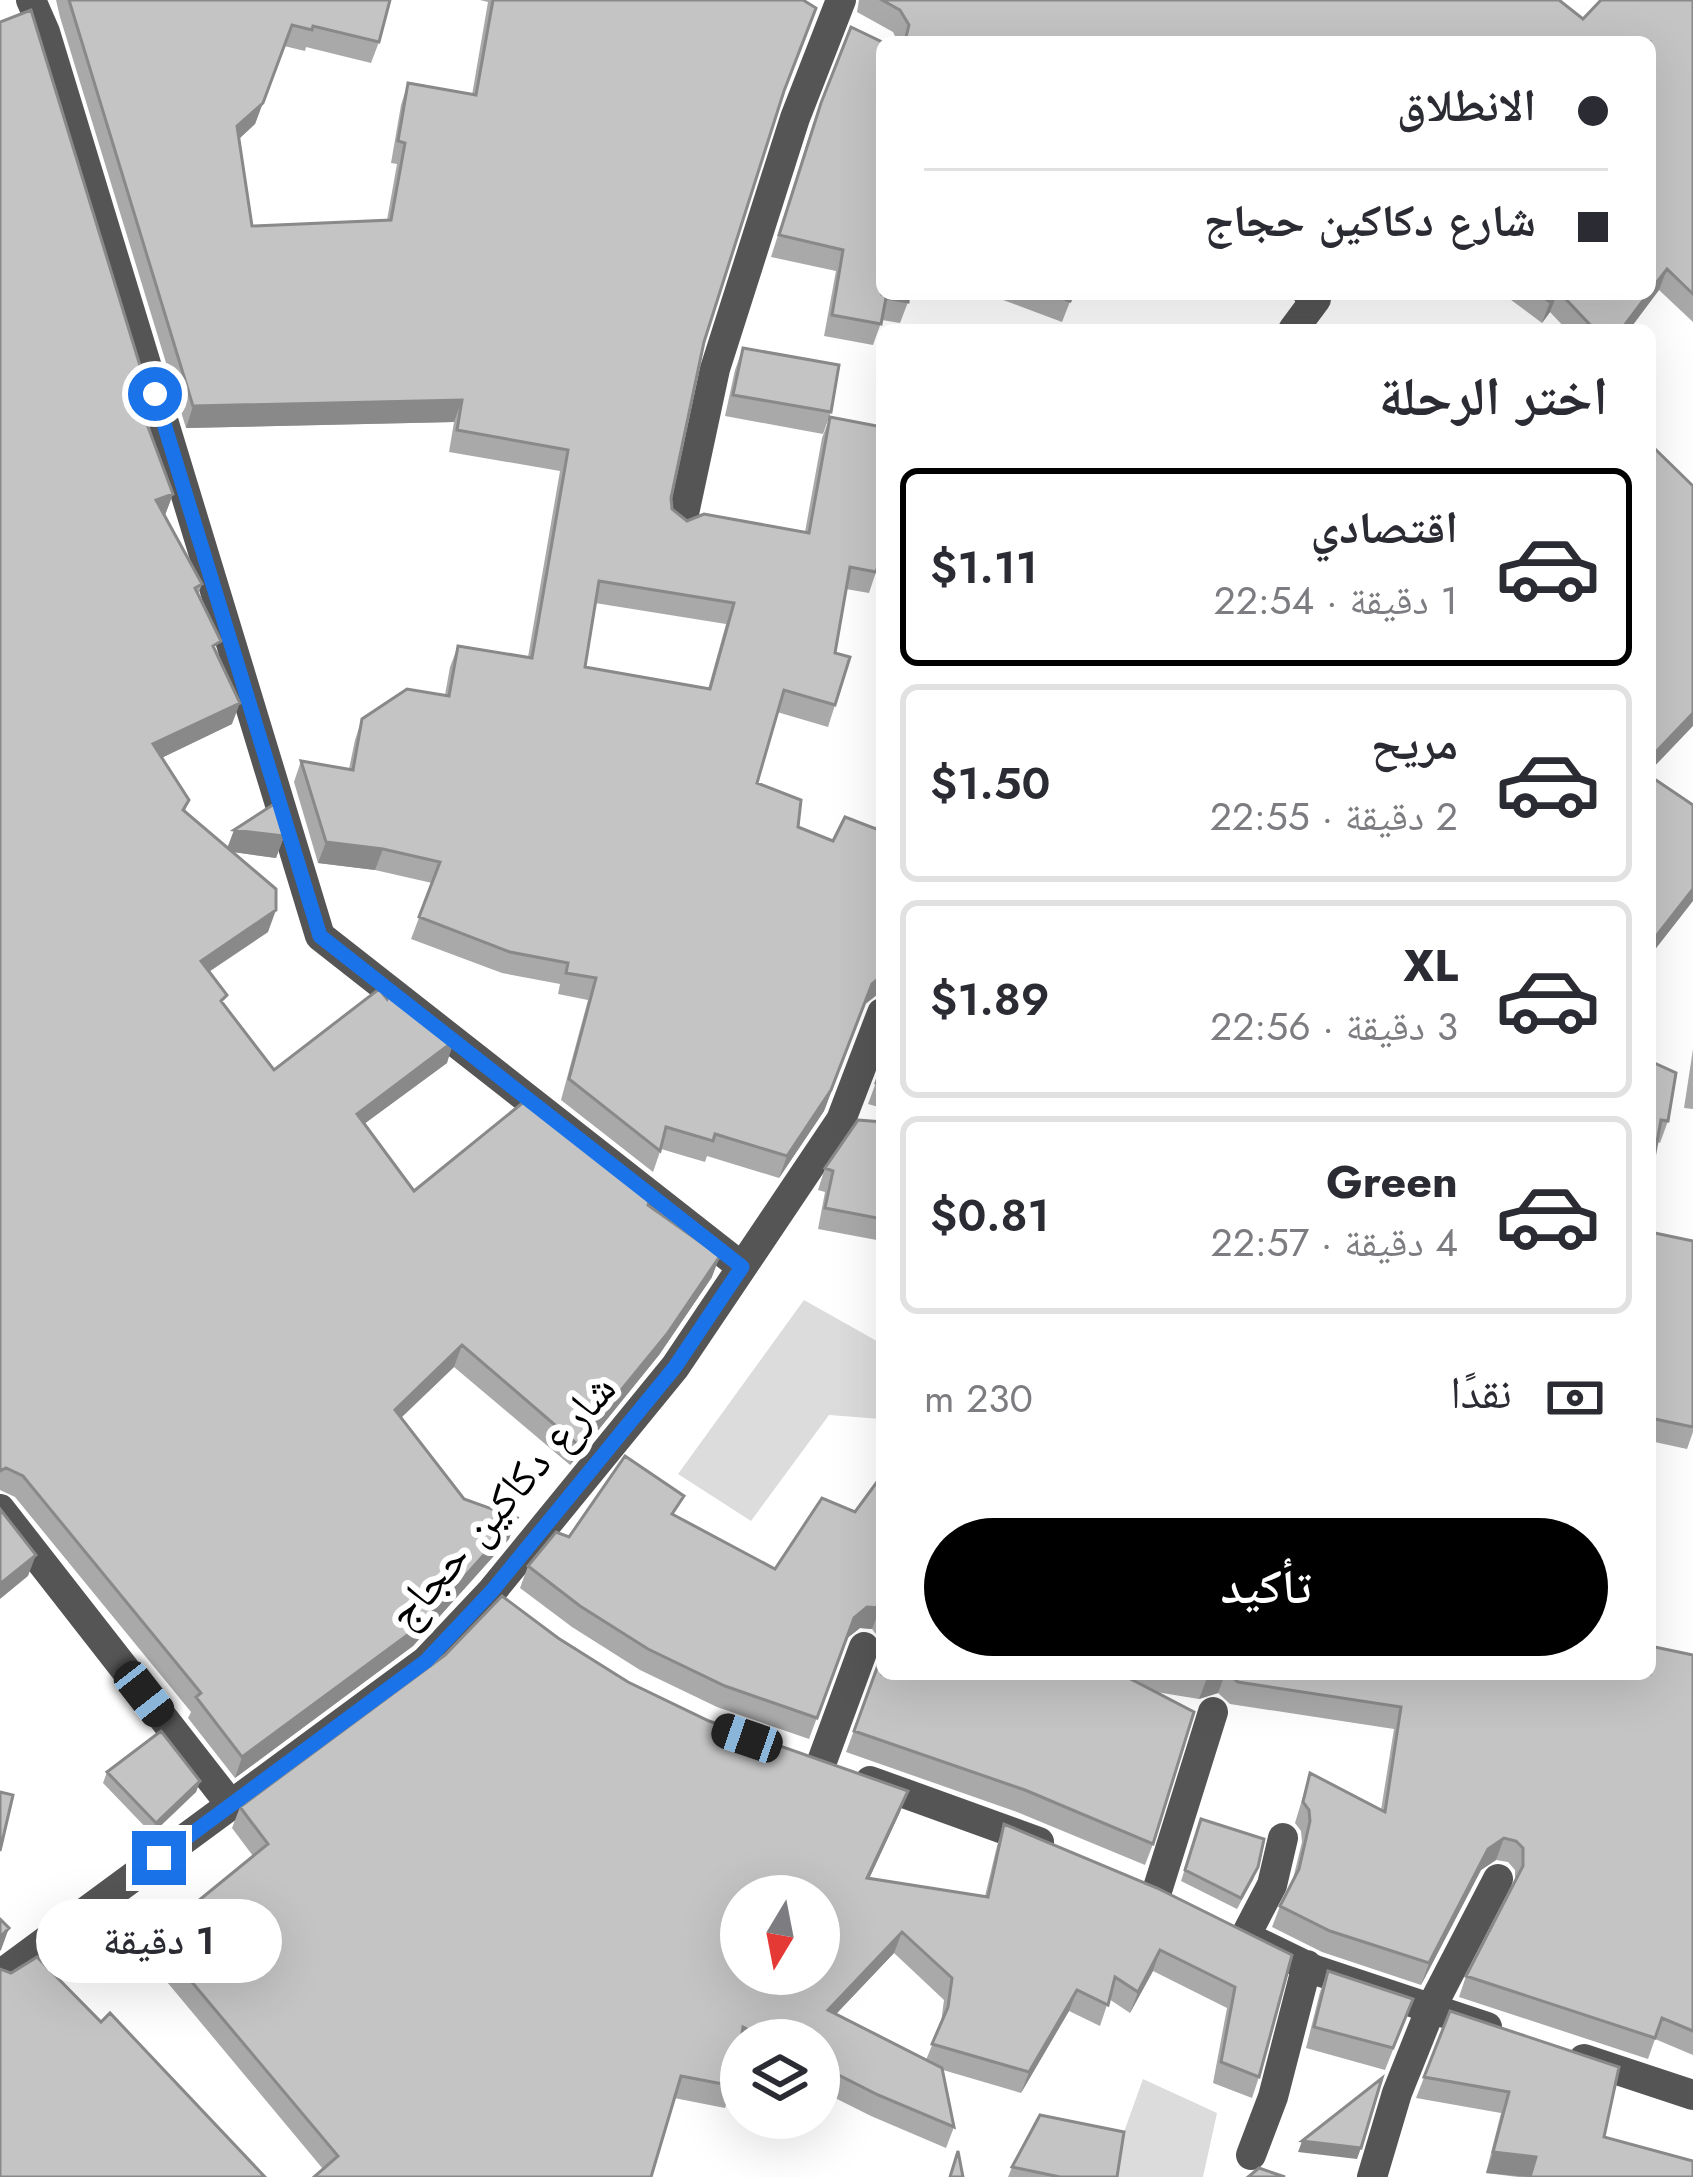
<!DOCTYPE html>
<html lang="ar">
<meta charset="utf-8">
<style>
body{margin:0;font-family:Jost,"Noto Naskh Arabic",sans-serif;background:#f2f2f3;color:#2b2b33;direction:rtl;height:100vh;display:flex;flex-direction:column;font-size:45px;white-space:nowrap}
*{box-sizing:border-box;margin:0}
p{font-size:39px;color:#7c7c81}
.icon{flex:none;width:66px;height:66px;fill:none;stroke:currentColor;stroke-width:2;stroke-linecap:round;stroke-linejoin:round}
.map{position:relative;flex:1;overflow:hidden;direction:ltr}
.sheet{position:absolute;left:876px;top:324px;width:780px;height:1356px;display:flex;flex-direction:column;background:#fff;border-radius:18px;box-shadow:0 12px 48px #0002;direction:rtl}
.sheet>*{flex:none}
.banner{position:absolute;left:876px;top:36px;width:780px;height:264px;border-radius:18px;box-shadow:0 12px 48px #0002;direction:rtl;display:grid;align-content:center;height:264px;padding:0 48px;background:#fff}
.needle{width:78px;rotate:190deg}
.controls{position:absolute;left:720px;top:1875px;display:grid;gap:24px}
.controls a{display:grid;place-items:center;width:120px;height:120px;border-radius:50%;background:#fff;box-shadow:0 12px 48px #0002;font-size:60px}
.end{position:absolute;width:54px;height:54px;margin:-27px;border:15px solid #1a73e8;background:#fff;box-shadow:0 0 0 6px #fff}
.from{border-radius:50%}
.bubble{position:absolute;height:84px;border-radius:42px;background:#fff;box-shadow:0 12px 48px #0002;font-size:39px;font-weight:600;line-height:84px;text-align:center;direction:rtl}
.car{position:absolute;width:36px;height:72px;margin:-36px -18px;border-radius:15px;box-shadow:0 0 9px 3px #0007;background:linear-gradient(#222 24%,#8ab4d8 0 40%,#222 0 76%,#8ab4d8 0 86%,#222 0)}
.banner b{display:flex;align-items:center;gap:42px;height:114px;font-size:45px}
.banner b+b{border-top:3px solid #e1e1e2}
.banner i{width:30px;height:30px;background:#2b2b33}
ul{padding:0;list-style:none}
li{display:flex;align-items:center;gap:36px;height:198px;margin:0 24px 18px;padding:0 24px;border:6px solid #e1e1e2;border-radius:18px}
li div{flex:1}
li b{display:block;font-size:45px}
li em{font-style:normal;font-weight:600}
li.active{border-color:#000}
li>.icon{width:108px;height:108px;stroke-width:1.5}
h2{padding:0 48px;font-size:54px;line-height:144px}
.pay{display:flex;align-items:center;gap:30px;height:132px;padding:0 48px;font-size:45px}
.pay p{margin-inline-start:auto}
.button{display:flex;gap:24px;margin-top:auto;padding:24px 48px}
.button a{flex:1;height:138px;border-radius:72px;background:#000;color:#fff;font-size:48px;font-weight:600;line-height:138px;text-align:center}
.map>svg:first-child{display:block}
</style>
<div class="map">
<svg width="1693" height="2177" viewBox="0 0 1693 2177">
<rect width="100%" height="100%" fill="#fff"/>
<path fill="#dcdcdc" d="M804,1300L882,1344V1419L829,1415L751,1521L678,1474Z
M1143,2079L1217,2113L1203,2177H1116V2154Z"/>
<g fill="none" stroke-linecap="round" stroke-linejoin="round">
<path stroke="#555" stroke-width="30" d="M31,0L45,32L320,936L742,1267
M1293,330L1316,299L1308,294
M682,523L715,369L795,118L841,0
M0,1509L231,1805
M821,1764L864,1647
M870,1781L1039,1842
M1157,1891L1213,1712
M1246,1935L1272,1885L1283,1838
M1257,1942L1315,1970L1487,2027
M0,1975L426,1661L492,1591L675,1367L841,1120L882,1013
M1584,2059L1693,2095
M1251,2155L1273,2097L1307,1965
M1372,2177L1397,2093L1431,2008L1498,1879"/>
</g>
<path fill="#a9a9a9" fill-rule="evenodd" d="M56,0H390L379,42L371,63L306,47L305,51L284,46L255,124L239,139L252,226L387,220L397,164L391,163L401,105L408,83L472,95L488,2L480,0H803L782,98L704,342L671,498L672,509L687,521L805,532L822,438L830,417L881,446L882,554L869,593L846,589L835,653V705L828,727L777,712L757,783L798,827L878,994L864,1005L824,1111L779,1178L707,1156L705,1162L661,1149L653,1172L561,1100L588,1000L558,994L560,984L502,973L411,939L432,883L375,870L318,863L294,782L301,761L349,769L355,740L362,719L445,695L450,667L458,646L528,657L560,471L449,452L454,422L186,428L60,17ZM595,603L726,624L708,689L585,667Z
M859,0H1559L1583,19L1693,0V322L1659,290L1629,330H1567L1550,312L1542,323L1503,294H1650V42H898L893,32L857,12Z
M0,22L153,408L147,424L173,494L165,515L202,584L198,594L216,654L232,724L161,758L189,800L185,811L227,848L284,836L276,858L233,852L268,932L209,972L224,1005L274,1070L387,999L447,1063L364,1124L414,1191L648,1205L712,1277L659,1355L570,1465L454,1367L401,1418L464,1499L517,1518L509,1539L413,1646L235,1778L188,1718L191,1712L15,1497L0,1490Z
M851,27L908,302L900,323L882,320L873,345L824,336L836,271L771,257L813,124Z
M987,294H1073L1062,322Z
M743,348L831,412L823,434L725,416L735,370Z
M1693,1049V1109L1684,1108Z
M1650,1061L1668,1121L1660,1143L1657,1142Z
M882,1066V1108L868,1104Z
M882,1122V1241L818,1229L825,1192L818,1190L825,1168Z
M1650,1232L1693,1241V1432L1687,1449L1650,1441Z
M882,1475V1642L872,1629L860,1628L846,1639L809,1739L717,1707L640,1670L572,1627L520,1588L528,1566L569,1537L676,1516L775,1569L855,1512Z
M558,1638L628,1682L900,1812L869,1879L985,1896L997,1846L1004,1824L1292,1955L1259,2077L1252,2098L1213,2083L1227,2008L1153,1971L1130,2013L1109,1999L1100,2026L1069,2011L1021,2093L943,2070L954,2127L946,2148L871,2116L819,2090V2040H741V2051L739,2050L733,2086L725,2108L674,2098L323,2169L147,1958L154,1937L253,1856L232,1828L240,1807ZM894,1953L944,2000L941,2023L926,2060L836,2014Z
M882,1654V1674H1650L1693,1655V2055L1655,2039L1648,2059L1459,1997L1466,1976L1515,1881V1870L1508,1862L1496,1860L1481,1870L1421,1985L1322,1952L1272,1927L1280,1906L1293,1879L1302,1842L1301,1831L1295,1823L1310,1773L1381,1810L1394,1729L1230,1704L1218,1693L1199,1699L1156,1692L1153,1844L1145,1865L1017,1812L846,1752Z
M107,1772L200,1781L196,1792L152,1834L103,1783Z
M1201,1819L1254,1878L1237,1909L1181,1881Z
M1328,1971L1413,1999L1385,2070L1306,2048L1320,1992Z
M1450,2011L1604,2137L1693,2177H1518L1486,2173L1501,2113L1416,2098Z
M1012,2167L1117,2177H1008Z"/>
<path fill="#898989" d="M284,46L255,124L229,148L237,126Z
M1667,269L1659,290L1629,330H1621L1648,294H1650Z
M1557,294L1550,312L1542,323L1550,302Z
M462,400L454,422L186,428L193,406Z
M141,408H153L145,429Z
M173,494L165,515L156,500Z
M240,703L232,724L145,766L153,744Z
M1693,713V726L1650,771V758Z
M234,830L284,836L276,858L226,851Z
M326,842L383,849L375,870L318,863Z
M1693,889V901L1650,956V944Z
M276,910L268,932L193,982L201,961Z
M882,976V994H878L864,1005L824,1111L779,1178L787,1156L872,984Z
M454,1041L447,1063L349,1135L357,1114Z
M720,1256L712,1277L659,1355L570,1465L577,1444Z
M462,1345L454,1367L387,1431L395,1410Z
M517,1518L509,1539L413,1646L235,1778L242,1757Z
M36,1555L28,1576L0,1599V1584Z
M867,1607L880,1608L872,1629L860,1628L846,1639L809,1739L854,1618Z
M1219,1674H1225L1218,1693L1199,1699L1207,1678Z
M200,1781L196,1792L152,1834L156,1823Z
M908,1791L900,1812L859,1900L867,1878Z
M1504,1838L1496,1860L1481,1870L1421,1985L1429,1963L1488,1849Z
M9,1928L1,1950L0,1951V1937Z
M902,1932L894,1953L820,2031L828,2010Z
M1160,1950L1153,1971L1130,2013L1138,1992Z
M1077,1990L1069,2011L1021,2093L1029,2072Z
M1302,2141L1361,2148L1357,2159L1298,2152Z
M1493,2152L1536,2157L1529,2177L1486,2173Z"/>
<path fill="#c4c4c4" stroke="#898989" stroke-width="3" fill-rule="evenodd" d="M69,0H390L379,42L313,26L312,30L292,25L263,103L237,126L252,226L391,220L405,143L398,141L408,83L476,95L493,0H803L816,8L784,91L704,342L671,498L672,509L687,521L704,514L809,533L830,417L882,427V554L876,572L850,567L835,653L850,657L835,705L784,690L757,783L801,800L798,827L833,841L845,817L876,829L882,819V976L872,984L831,1090L787,1156L715,1134L713,1141L666,1127L660,1151L569,1079L596,978L566,973L568,963L510,952L419,917L440,862L383,849L326,842L301,761L353,770L362,719L407,689L449,696L458,646L532,658L568,450L457,430L462,400L193,406ZM599,581L734,603L710,689L585,667Z
M882,0H1559L1583,19L1601,0H1693V294L1667,269L1650,291V42H898L906,37L909,25L900,10Z
M31,10L153,408H141L173,494L156,500L202,584L195,588L221,641L213,646L240,703L153,744L189,800L183,810L276,889V910L201,961L227,995L221,1001L274,1070L379,989L387,999L391,989L454,1041L357,1114L414,1191L525,1101L554,1126L556,1119L651,1193L648,1205L720,1256L667,1334L577,1444L462,1345L395,1410L464,1499L517,1518L421,1625L242,1757L196,1697L201,1693L23,1476L6,1468L0,1471V22Z
M851,27L882,42V294H909L908,302L886,298L881,324L832,315L843,250L779,235L821,103Z
M1051,294H1073L1070,301Z
M1539,294H1556L1550,302Z
M1561,294H1648L1621,330H1595Z
M743,348L839,365L831,412L733,395Z
M1650,444L1693,486V713L1650,758Z
M1650,776L1693,805V889L1650,944Z
M274,804L284,836L234,830Z
M1650,1061L1676,1073L1668,1121L1661,1120L1650,1180Z
M882,1066V1084L876,1083Z
M858,1120L882,1122V1219L825,1208L833,1171L825,1168Z
M1650,1232L1693,1241V1427L1650,1418Z
M625,1456L684,1496L672,1514L775,1569L822,1498L855,1512L882,1475V1611L880,1608L867,1607L854,1618L817,1718L725,1686L648,1649L580,1606L528,1566L556,1532L569,1537Z
M0,1509L36,1555L0,1584Z
M502,1596L558,1638L628,1682L709,1721L908,1791L867,1878L988,1897L1004,1824L1157,1888L1292,1955L1259,2077L1221,2062L1235,1987L1160,1950L1138,1992L1115,1977L1108,2005L1077,1990L1029,2072L932,2044L948,2007L952,1978L902,1932L828,2010L942,2068L954,2127L878,2095L819,2065V2040H769L743,2027L733,2086L681,2076L651,2177H314L338,2156L154,1937L268,1844L240,1807L445,1655ZM741,1896H819V1974H741Z
M1650,1646L1693,1655V2031L1662,2018L1655,2038L1466,1976L1523,1866V1848L1516,1841L1504,1838L1488,1849L1429,1963L1330,1931L1280,1906L1299,1869L1310,1821L1309,1810L1303,1802L1310,1773L1385,1812L1401,1707L1238,1682L1228,1674H1650Z
M882,1654V1674H1121L1194,1712L1153,1844L1025,1790L854,1731Z
M1184,1674H1219L1207,1678Z
M161,1731L200,1781L156,1823L107,1772Z
M0,1792L13,1795L0,1851Z
M1201,1819L1264,1839L1258,1867L1241,1898L1185,1870Z
M0,1919L9,1928L0,1937Z
M37,1957L101,2022L110,2013L265,2177H0V1969L11,1973Z
M1328,1971L1413,1999L1393,2048L1314,2027Z
M1450,2011L1619,2067L1604,2137L1693,2161V2177H1530L1536,2157L1493,2152L1509,2092L1424,2077Z
M1382,2078L1361,2148L1302,2141Z
M1040,2115L1124,2132L1117,2177H1060L1012,2167Z
M958,2151L963,2177H950Z
M1259,2168L1285,2177H1248Z"/>
<g fill="none" stroke-linecap="round" stroke-linejoin="round">
<path stroke="#1a73e8" stroke-width="15" d="M155,394L320,936L742,1267L675,1367L492,1591L426,1661L159,1858"/>
</g>
<g text-anchor="middle" dominant-baseline="central" stroke-width="12" stroke-linejoin="round" paint-order="stroke">
<g font-size="45" fill="#000" stroke="#fff">
<text transform="translate(501 1501) rotate(-49)">شارع دكاكين حجاج</text>
</g>
</g>
</svg>
<div class="controls">
<a><svg class="needle" viewBox="-14 -14 28 28"><path d="M0-13l5 13h-10z" fill="#e53935"/><path d="M0 13l5-13h-10z" fill="#7c7c81"/></svg></a>
<a><svg class="icon" aria-label="layers" viewBox="0 0 24 24"><path d="M12 4l9 5-9 5-9-5zM3 14l9 5 9-5"/></svg></a>
</div>
<i class="end from" style="left:155px;top:394px"></i>
<i class="end" style="left:159px;top:1858px"></i>
<div class="bubble" style="left:36px;top:1899px;width:246px">1 دقيقة</div>
<i class="car" style="left:144px;top:1694px;rotate:142deg"></i>
<i class="car" style="left:747px;top:1738px;rotate:289deg"></i>
<div class="banner">
<b><i class="from"></i>الانطلاق</b>
<b><i></i>شارع دكاكين حجاج</b>
</div>
<section class="sheet">
<h2>اختر الرحلة</h2>
<ul>
<li class="active"><svg class="icon" aria-label="car" viewBox="0 0 24 24"><path d="M5 17H2v-5l4-1 3-4h7l3 4 3 1v5h-3M9 17h6M6 11h13"/><circle cx="7" cy="17" r="2"/><circle cx="17" cy="17" r="2"/></svg><div><b>اقتصادي</b><p>1 دقيقة · 22:54</p></div><em>$1.11</em></li>
<li><svg class="icon" aria-label="car" viewBox="0 0 24 24"><path d="M5 17H2v-5l4-1 3-4h7l3 4 3 1v5h-3M9 17h6M6 11h13"/><circle cx="7" cy="17" r="2"/><circle cx="17" cy="17" r="2"/></svg><div><b>مريح</b><p>2 دقيقة · 22:55</p></div><em>$1.50</em></li>
<li><svg class="icon" aria-label="car" viewBox="0 0 24 24"><path d="M5 17H2v-5l4-1 3-4h7l3 4 3 1v5h-3M9 17h6M6 11h13"/><circle cx="7" cy="17" r="2"/><circle cx="17" cy="17" r="2"/></svg><div><b>XL</b><p>3 دقيقة · 22:56</p></div><em>$1.89</em></li>
<li><svg class="icon" aria-label="car" viewBox="0 0 24 24"><path d="M5 17H2v-5l4-1 3-4h7l3 4 3 1v5h-3M9 17h6M6 11h13"/><circle cx="7" cy="17" r="2"/><circle cx="17" cy="17" r="2"/></svg><div><b>Green</b><p>4 دقيقة · 22:57</p></div><em>$0.81</em></li>
</ul>
<div class="pay"><svg class="icon" aria-label="cash" viewBox="0 0 24 24"><path d="M3 7h18v10H3z"/><circle cx="12" cy="12" r="2"/></svg>نقدًا<p>230 m</p></div>
<div class="button"><a>تأكيد</a></div>
</section>
</div>
